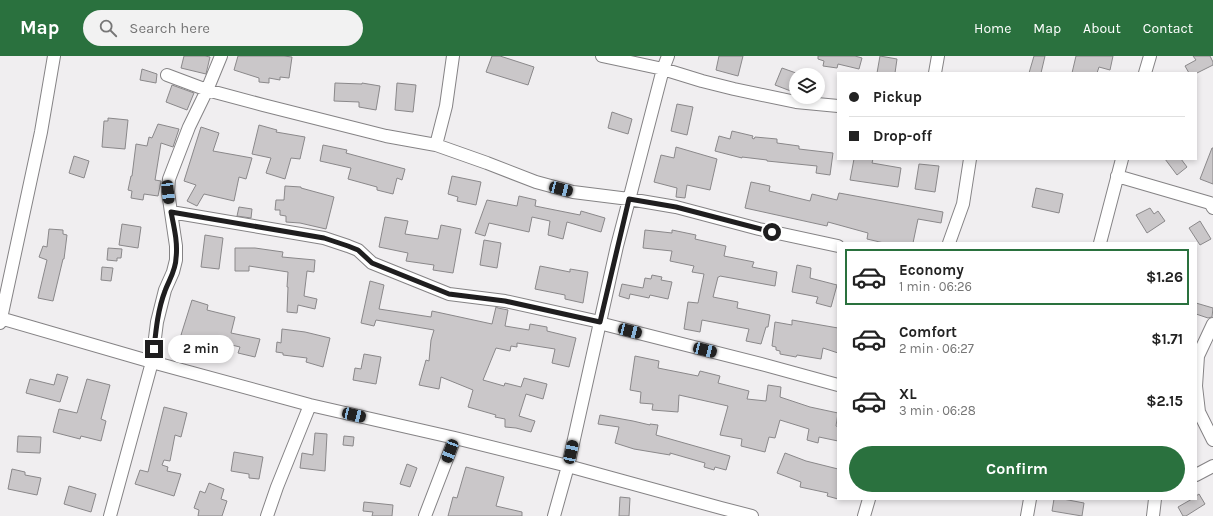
<!DOCTYPE html>
<meta charset="utf-8">
<style>
body{margin:0;font-family:Karla,sans-serif;background:#f2f2f2;color:#222;height:100vh;display:flex;flex-direction:column;font-size:15px;white-space:nowrap}
*{box-sizing:border-box;margin:0}
p{font-size:13px;color:#767676}
.icon{flex:none;width:22px;height:22px;fill:none;stroke:currentColor;stroke-width:2;stroke-linecap:round;stroke-linejoin:round}
.map{position:relative;flex:1;overflow:hidden}
.drawer{position:absolute;left:837px;top:186px;width:360px;height:258px;display:flex;flex-direction:column;background:#fff;border-radius:0px;box-shadow:0 2px 6px #0003}
.drawer>*{flex:none}
.banner{position:absolute;left:837px;top:16px;width:360px;height:88px;border-radius:0px;box-shadow:0 2px 6px #0003;display:grid;align-content:center;height:88px;padding:0 12px;background:#fff}
.fabs{position:absolute;left:789px;top:12px;display:grid;gap:8px}
.fabs a{display:grid;place-items:center;width:36px;height:36px;border-radius:50%;background:#fff;box-shadow:0 2px 6px #0003;font-size:20px}
.end{position:absolute;width:18px;height:18px;margin:-9px;border:5px solid #1f1e1f;background:#fff;box-shadow:0 0 0 2px #fff}
.from{border-radius:50%}
.bubble{position:absolute;height:28px;border-radius:14px;background:#fff;box-shadow:0 2px 6px #0003;font-size:13px;font-weight:700;line-height:28px;text-align:center}
.car{position:absolute;width:12px;height:24px;margin:-12px -6px;border-radius:5px;box-shadow:0 0 3px 1px #0007;background:linear-gradient(#222 24%,#8ab4d8 0 40%,#222 0 76%,#8ab4d8 0 86%,#222 0)}
.banner b{display:flex;align-items:center;gap:14px;height:38px;font-size:15px}
.banner b+b{border-top:1px solid #e0e0e0}
.banner i{width:10px;height:10px;background:#222}
ul{padding:7px 0 0;list-style:none}
li{display:flex;align-items:center;gap:12px;height:56px;margin:0 8px 6px;padding:0 4px;border:2px solid transparent;border-radius:0px}
li div{flex:1}
li b{display:block;font-size:15px}
li em{font-style:normal;font-weight:700}
li.current{border-color:#2a713e}
li>.icon{width:36px;height:36px;stroke-width:1.5}
.button{display:flex;gap:8px;margin-top:auto;padding:8px 12px}
.button a{flex:1;height:46px;border-radius:24px;background:#2a713e;color:#fff;font-size:16px;font-weight:700;line-height:46px;text-align:center}
header{display:flex;align-items:center;gap:24px;box-sizing:border-box;height:56px;padding:0 20px;background:#2a713e;color:#fff}
header strong{font-size:19px}
nav{display:flex;gap:22px;margin-inline-start:auto;font-size:14px}
.search{width:280px;height:36px;background:#f2f2f2;display:flex;align-items:center;gap:10px;box-sizing:border-box;padding:0 14px;border-radius:22px;color:#767676;font-size:15px}
.map>svg:first-child{display:block}
</style>
<header>
<strong>Map</strong>
<div class="search"><svg class="icon" aria-label="search" viewBox="0 0 24 24"><circle cx="10" cy="10" r="6"/><path d="M15 15l6 6"/></svg>Search here</div>
<nav><a>Home</a><a>Map</a><a>About</a><a>Contact</a></nav>
</header>
<div class="map">
<svg width="1213" height="460" viewBox="0 0 1213 460">
<rect width="100%" height="100%" fill="#f0eef0"/>
<path fill="#cac7c9" stroke="#8a888a" d="M184,0H205L210,1L206,18L181,12Z
M238,0H284L292,1L289,22L280,21V24L269,22V27L259,26V22L234,14Z
M492,0H500L534,11L528,29L486,16Z
M719,0H743L738,20L716,14Z
M818,0H855L862,2L859,13L838,8L837,12L823,10L824,5L818,3Z
M880,0L897,3L895,17H877Z
M1034,0H1045L1041,17H1029Z
M1076,0H1113L1110,14L1099,11L1097,17H1072Z
M1193,0H1210L1213,6V9L1197,17H1189L1185,10L1196,4Z
M782,12L796,17V37L775,29Z
M142,13L157,18L156,27L140,24Z
M335,27L362,28V27L380,30L376,54L359,51V46L334,45Z
M397,27L416,29L413,56L395,54Z
M172,29L194,37L187,54L166,46Z
M677,48L693,51L687,79L671,75Z
M612,56L632,63L628,78L608,72Z
M108,62L128,64L125,93L102,91L104,65H108Z
M158,68L179,73L173,91L161,87L155,124L161,125L158,140L144,138L143,144L131,142L132,135L128,134L131,120H132L136,88L147,90L149,81L152,82Z
M259,69L277,74L276,76L305,81L300,103L291,102L285,123L266,117L271,102L252,98Z
M201,71L219,77L213,95L252,102L246,123L239,121L234,145L204,138L197,150L187,145L196,129L184,125Z
M732,75L753,80L752,82L754,83L755,81L777,83V87L799,90V93L833,97L830,119L816,117L817,110L767,105V104L742,101V102L715,95L719,80L730,83Z
M323,89L347,94L346,97L405,113L402,124L397,122L393,138L377,134V131L348,123L351,112L320,105Z
M676,91L717,103L710,134L687,129L685,142L676,141L677,132L654,126L661,99L674,102Z
M1212,92H1213V128L1200,123Z
M74,100L89,105L84,122L69,117Z
M854,103H873L872,107L901,112L898,131L850,124Z
M1165,103H1181L1187,111L1177,119Z
M919,108L939,110L935,136L915,133Z
M452,120L481,126L476,149L457,145L458,141L448,138Z
M751,126L770,130L769,135L810,145L812,138L837,144L839,137L943,156L941,167L918,163L913,187H884L867,183L868,177L828,166L827,170L745,152Z
M285,130L301,131V132L334,141L326,173L300,167L286,166V160L280,159V154H275L276,144H284Z
M1036,132L1063,138L1059,157L1032,151Z
M519,140L536,144L535,150L580,159L581,155L605,162L601,176L567,166L563,183L548,179L550,165L532,161L529,176L489,167L485,180L475,177L487,144L517,150Z
M239,151L252,153L251,162L237,160Z
M1150,152L1154,158L1158,155L1165,165L1147,177L1136,159Z
M385,161L408,165L405,178L438,183L441,169L461,173L453,217L433,214L434,209L406,205L408,197L379,191Z
M1200,165L1211,183L1200,189L1189,172Z
M122,168L141,171L138,192L119,189Z
M49,173L63,174V178L67,179L64,203H63L53,245L38,242L47,204L39,201L43,190L47,191Z
M645,174L672,177V174L696,179L695,183L726,190L724,200L754,206L752,211L777,216L775,230L720,220L719,221H718L713,241L738,246L737,252L770,259L768,271H766L761,288L746,285L749,273L702,264L700,276L684,273L688,246L698,247L704,218L692,216L694,210L670,205L672,195L643,192Z
M205,179L223,182L219,213L201,211Z
M484,184L501,187L497,212L480,209Z
M108,192L122,193L121,202H117V205L107,204Z
M235,192H255L283,196L282,201L315,204L314,216L307,215L304,240L317,243L315,253L298,249L297,257L287,256L288,231H287L288,216L249,210V215H235Z
M797,209L811,212L810,222L837,229L831,251L816,247L818,241L792,236Z
M540,210L570,216V213L588,216L583,247L565,243V239L535,233Z
M102,211L113,212L111,225L101,224Z
M652,219L662,221L661,224L672,226L668,243L650,239L649,242L630,238L629,243L619,240L622,228L643,232L645,222L651,223Z
M370,225L384,229L379,253L431,261L432,255L492,268L496,251L498,252L508,254L505,270L529,274L530,268L547,271V275L576,282L569,311L552,307L555,293L517,287V291L511,290L510,295L496,292L483,324L504,330L505,327L521,331L524,322L547,328L543,343L526,338L519,360L535,365L531,376L516,372L505,371V363L495,361L496,359L468,351L473,334L441,321L439,333L419,329L426,304L429,305L431,284L434,274L376,264L374,270L361,267Z
M192,244L208,249L207,254L235,261L231,277L260,283L255,301L238,297L240,291L198,281L197,284L181,279Z
M1196,247L1213,252L1212,261L1208,262L1196,258Z
M792,264L838,272V297L823,292L821,303L797,299L796,301L780,298V295L776,294V291L772,290L775,266L792,269Z
M282,273L305,276L330,282L323,311L306,306L307,302L283,299V297L276,296L277,286L281,287Z
M364,298L381,301L376,328L353,324L355,312L361,313Z
M635,300L659,305L658,312L698,320L700,315L720,320L718,327L749,335L747,343L766,345L768,329L781,331L780,341L810,351L838,357L836,370L838,371V385L819,381L818,387L807,384L809,373L780,364L775,382L769,381L765,396L741,390L742,383L720,379L728,350L679,339L678,356L652,354L653,348L640,347L641,336L630,334Z
M57,318L68,321L60,346L26,337L30,323L54,329Z
M87,323L110,329L101,363L106,365L101,385L81,380L80,383L53,376L59,353L77,357Z
M164,351L187,357L181,381L175,379L170,405L164,404L162,409L168,411L167,415L181,418L174,440L135,428L140,414L148,416Z
M600,359L633,365L650,369V368L658,369L656,379L730,400L726,414L715,411L714,414L704,411L705,407L670,397V399L634,393L615,387L619,371L598,368Z
M315,377L327,378L325,415L300,412L302,397L313,399Z
M18,380L41,381L40,397L17,396Z
M344,380L354,381L353,390L343,389Z
M234,396L263,401L259,423L249,422V418L231,415Z
M785,397L806,405L838,413V443L827,440L828,437L800,431L801,426L777,417Z
M407,408L417,412L410,431L400,428Z
M466,411L504,421L496,450L522,456V460H448L453,441L457,442Z
M12,413L25,416V419L41,422L37,439L8,433Z
M209,427L224,433L221,443L227,445L222,460H198L199,454L194,452L200,435L205,437Z
M69,430L96,438L91,456L64,448Z
M1199,438L1205,448L1186,460H1183L1178,451L1192,443H1196V440Z
M620,441L630,442L629,460H619Z
M1054,443H1063L1084,447L1082,460L1052,455Z
M364,446L393,449L392,460H372L373,456L363,455Z"/>
<g fill="none" stroke-linecap="round" stroke-linejoin="round">
<g stroke="#858385" stroke-width="14">
<path id="minor" d="M602,0L663,13L702,25L734,33L796,46L838,50
M935,17L938,0
M1145,17L1150,0
M167,19L207,34L263,49L386,80L436,89L487,107L536,126L573,136L629,143L676,151L759,173L838,190
M436,89L446,50L453,0
M1117,120L1210,147L1213,152
M171,156L324,182L348,190L358,194L372,207L449,238L505,245L600,266
M949,187L963,148L970,103
M1100,187L1122,103
M0,262L152,306L310,349L455,382L568,410L721,452L752,460
M0,267L41,76L54,0
M599,267L765,309L838,329
M1213,268L1198,300L1196,330L1199,356L1213,384
M1196,419L1213,410
M110,460L152,306L157,266L165,234L173,216L176,204V190L168,136L169,123L189,71L207,34L221,0
M267,460L277,431L310,349
M425,460L455,382
M554,460L568,410L617,190L663,13L668,0
M864,460L869,443
M1027,460L1030,443
M1153,460L1155,443"/>
</g>
<use href="#minor" stroke="#fff" stroke-width="12"/>
</g>
<g fill="none" stroke-linecap="round" stroke-linejoin="round">
<path stroke="#1f1e1f" stroke-width="5" d="M154,293C156,273 158,253 165,235C169,224 176,214 176,202C178,187 174,171 171,156L324,182L348,190L358,194L372,207L449,238L505,245L600,266L629,143L676,151L772,176"/>
</g>
</svg>
<div class="fabs">
<a><svg class="icon" aria-label="layers" viewBox="0 0 24 24"><path d="M12 4l9 5-9 5-9-5zM3 14l9 5 9-5"/></svg></a>
</div>
<i class="end from" style="left:772px;top:176px"></i>
<i class="end" style="left:154px;top:293px"></i>
<div class="bubble" style="left:168px;top:279px;width:66px">2 min</div>
<i class="car" style="left:561px;top:133px;rotate:105deg"></i>
<i class="car" style="left:168px;top:136px;rotate:174deg"></i>
<i class="car" style="left:630px;top:275px;rotate:104deg"></i>
<i class="car" style="left:705px;top:294px;rotate:104deg"></i>
<i class="car" style="left:354px;top:359px;rotate:103deg"></i>
<i class="car" style="left:450px;top:395px;rotate:201deg"></i>
<i class="car" style="left:571px;top:396px;rotate:12deg"></i>
<div class="banner">
<b><i class="from"></i>Pickup</b>
<b><i></i>Drop-off</b>
</div>
<section class="drawer">
<ul>
<li class="current"><svg class="icon" aria-label="car" viewBox="0 0 24 24"><path d="M5 17H2v-5l4-1 3-4h7l3 4 3 1v5h-3M9 17h6M6 11h13"/><circle cx="7" cy="17" r="2"/><circle cx="17" cy="17" r="2"/></svg><div><b>Economy</b><p>1 min · 06:26</p></div><em>$1.26</em></li>
<li><svg class="icon" aria-label="car" viewBox="0 0 24 24"><path d="M5 17H2v-5l4-1 3-4h7l3 4 3 1v5h-3M9 17h6M6 11h13"/><circle cx="7" cy="17" r="2"/><circle cx="17" cy="17" r="2"/></svg><div><b>Comfort</b><p>2 min · 06:27</p></div><em>$1.71</em></li>
<li><svg class="icon" aria-label="car" viewBox="0 0 24 24"><path d="M5 17H2v-5l4-1 3-4h7l3 4 3 1v5h-3M9 17h6M6 11h13"/><circle cx="7" cy="17" r="2"/><circle cx="17" cy="17" r="2"/></svg><div><b>XL</b><p>3 min · 06:28</p></div><em>$2.15</em></li>
</ul>
<div class="button"><a>Confirm</a></div>
</section>
</div>
